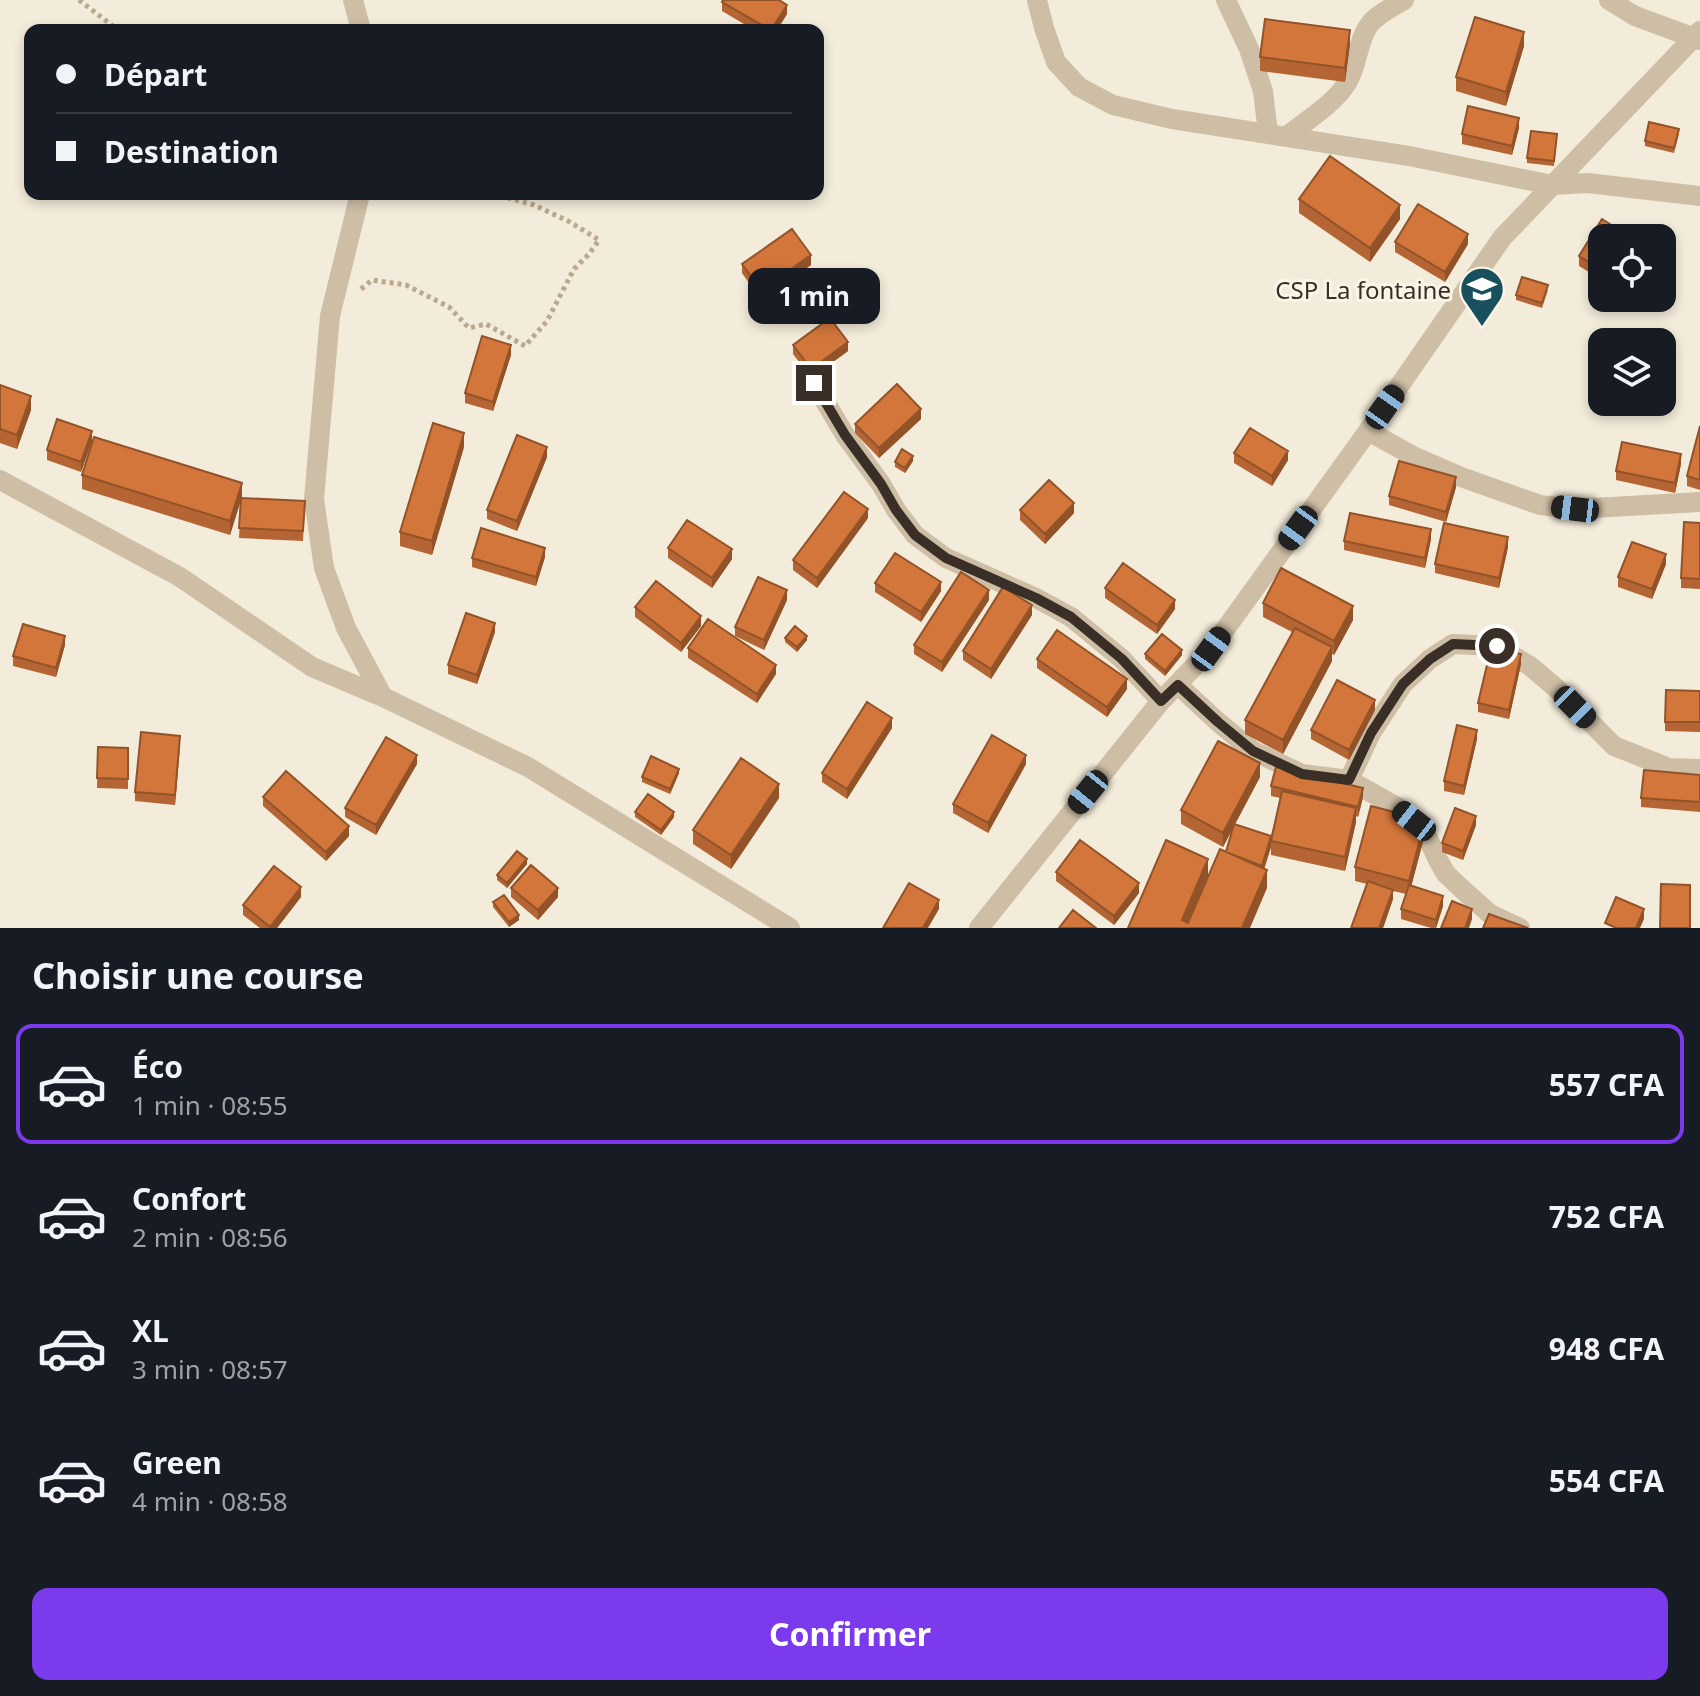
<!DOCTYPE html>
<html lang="fr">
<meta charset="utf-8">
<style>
body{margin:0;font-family:"Noto Sans",sans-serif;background:#20242c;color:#f1f3f6;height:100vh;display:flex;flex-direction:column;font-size:30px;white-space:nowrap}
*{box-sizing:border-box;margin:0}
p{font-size:26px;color:#9ea1a6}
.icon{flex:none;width:44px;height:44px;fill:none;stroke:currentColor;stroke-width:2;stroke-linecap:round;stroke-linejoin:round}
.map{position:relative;height:928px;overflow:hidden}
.panel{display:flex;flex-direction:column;background:#171b24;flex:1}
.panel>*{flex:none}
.guide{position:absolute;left:24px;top:24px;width:800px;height:176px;border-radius:16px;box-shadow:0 4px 12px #0003;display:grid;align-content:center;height:176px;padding:0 32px;background:#171b24}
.controls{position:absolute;left:1588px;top:224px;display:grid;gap:16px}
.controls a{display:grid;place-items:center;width:88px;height:88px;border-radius:16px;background:#171b24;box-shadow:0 4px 12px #0003;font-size:40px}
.end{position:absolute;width:36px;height:36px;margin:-18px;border:10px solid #392f27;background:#fff;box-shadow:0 0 0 4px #fff}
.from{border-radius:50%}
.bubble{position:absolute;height:56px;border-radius:16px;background:#171b24;box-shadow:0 4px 12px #0003;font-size:26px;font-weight:700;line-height:56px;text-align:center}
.car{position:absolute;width:24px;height:48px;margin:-24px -12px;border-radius:10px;box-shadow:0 0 6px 2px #0007;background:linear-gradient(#222 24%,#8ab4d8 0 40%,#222 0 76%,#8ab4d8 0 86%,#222 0)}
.guide b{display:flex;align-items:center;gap:28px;height:76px;font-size:30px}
.guide b+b{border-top:2px solid #363941}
.guide i{width:20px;height:20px;background:#f1f3f6}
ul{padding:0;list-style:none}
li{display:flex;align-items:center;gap:24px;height:120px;margin:0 16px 12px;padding:0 16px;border:4px solid transparent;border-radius:16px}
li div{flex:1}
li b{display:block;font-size:30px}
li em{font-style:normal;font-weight:700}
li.on{border-color:#7c3aed}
li>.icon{width:72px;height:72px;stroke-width:1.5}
h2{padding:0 32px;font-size:36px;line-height:96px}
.button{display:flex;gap:16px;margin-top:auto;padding:16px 32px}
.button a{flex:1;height:92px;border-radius:16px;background:#7c3aed;color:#fff;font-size:32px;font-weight:700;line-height:92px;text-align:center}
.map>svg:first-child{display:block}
</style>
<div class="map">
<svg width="1700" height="928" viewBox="0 0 1700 928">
<rect width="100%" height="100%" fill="#f4ecda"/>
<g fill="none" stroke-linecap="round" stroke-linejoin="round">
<path stroke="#baa88f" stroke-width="5" stroke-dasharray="4 4" stroke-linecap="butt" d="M79,0L118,30
M361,289L372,280L406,285L449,307L469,328L486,324L525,346L547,321L574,269L589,254L599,240L570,222L534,205L494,194"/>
<path stroke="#cebea5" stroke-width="20" d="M353,0L361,30
M1037,0L1044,28L1056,62L1079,87L1113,105L1172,119L1409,156L1552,185L1588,183L1700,196
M1226,0L1249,49L1263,91L1268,133
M1609,0L1635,16L1700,40
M1287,136C1307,120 1333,105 1347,83C1358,65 1357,42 1369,25C1377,14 1393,7 1404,0
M360,194L330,316L314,499L324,568L346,628L383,697
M814,383L845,435L881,484L896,510L915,535L946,558L1036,598L1071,617L1122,659L1161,701
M1368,431L1415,457L1461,477L1540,505L1575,509L1700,502
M0,480L180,577L312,667L383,697L528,767L790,928
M1178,685L1218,722L1253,751L1302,774L1349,780L1397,807L1425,832L1438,860L1446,874L1462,889L1490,914L1520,928
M1349,780L1371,733L1403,684L1430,659L1453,644L1497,646L1530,666L1556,688L1614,746L1669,768L1700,769
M979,928L1161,701L1211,649L1368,431L1502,238L1700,31"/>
</g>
<path fill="#b56533" d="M722,2L787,14L777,30H754L722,11Z
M1350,44L1345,82L1260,71V57Z
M1524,46L1506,106L1456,91V77Z
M1519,128L1512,155L1462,144V134Z
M1557,134L1554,166L1527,163V158Z
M1679,134L1674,153L1645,146V141Z
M1299,199L1400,219L1370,262L1299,213Z
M1602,238V280L1579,266V256Z
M1395,242L1468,244L1445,282L1395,252Z
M742,264L811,265L761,300L742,273Z
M1548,290L1542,308L1516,300V295Z
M793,345L848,351L811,378L793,354Z
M511,355L493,411L465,403V393Z
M0,385L31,410L17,449L0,443Z
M921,419L879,458L855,433V424Z
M1700,426V490L1687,486V476Z
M92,441L81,472L47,460V450Z
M464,447L432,555L400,546V532Z
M1234,453L1288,460L1272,486L1234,463Z
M547,457L517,531L487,519V510Z
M913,461L905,473L895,467V462Z
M1681,464L1675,493L1616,480V471Z
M82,475L241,498L305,501L303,541L239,538L241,499L230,535L82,489Z
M1456,487L1446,522L1389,505V496Z
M1020,510L1074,513L1045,544L1020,520Z
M868,518L817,588L793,570V560Z
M1700,523V589L1681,588V578Z
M1431,539L1425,568L1344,550V541Z
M1508,547L1499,588L1435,573V564Z
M668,548L732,559L712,588L668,558Z
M545,557L536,586L472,567V558Z
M1666,564L1652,599L1618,587V577Z
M875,583L941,591L921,622L875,592Z
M1105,588L1175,609L1157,634L1105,598Z
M787,600L764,650L735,636V627Z
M989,600L942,672L914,654V645Z
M1263,603L1353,620L1334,655L1332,654V661L1283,754L1245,734V720L1292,632L1263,617Z
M635,607L701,626L681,652L635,617Z
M1032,615L991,679L963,660V651Z
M495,632L477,684L448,674V665Z
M785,638L807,640L797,652L785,642Z
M65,645L56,677L13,666V656Z
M688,648L776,674L757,703L688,658Z
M1145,654L1182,655L1165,676L1145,659Z
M1037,659L1127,689L1107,717L1037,668Z
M1521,664L1509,719L1478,712V703Z
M1700,691V732L1665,731V722Z
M1375,710L1349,760L1311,739V730Z
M892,728L847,799L822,782V773Z
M1477,739L1464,795L1444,791V781Z
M180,745L175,805L135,801V792Z
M98,747L128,748V789L97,788Z
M417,764L376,835L345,817V808Z
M1026,764L988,833L953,813V804Z
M679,773L670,794L642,782V777Z
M1700,775V812L1641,807V798Z
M1260,777L1235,824L1271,836L1280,798L1271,796V786L1363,797L1358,817L1356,816V822L1345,871L1271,855V847L1264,868L1267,888L1128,928L1208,876L1226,852L1232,830L1223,847L1181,824V810Z
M263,797L349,836L326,861L263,806Z
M779,798L731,869L693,844V830Z
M635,812L674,817L661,835L635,817Z
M1476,825L1463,860L1442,852V843Z
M1425,834L1411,886L1443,906L1436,928H1431L1401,919V909L1406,894L1393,891V899L1383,928H1351L1367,884L1355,881V867Z
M527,864L507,888L497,880V875Z
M1056,872L1139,893L1114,925L1056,881Z
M511,888L558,897L538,920L511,897Z
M301,897L277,928H260L243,915V905Z
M493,902L519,920L509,927L493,907Z"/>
<path fill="#935329" d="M787,5V14L777,30H771Z
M1350,30V44L1345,82V68Z
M1524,32V46L1506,106V92Z
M1519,118V128L1512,155V146Z
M1400,205V219L1370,262V248Z
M1468,234V244L1445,282V272Z
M811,255V265L761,300V290Z
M848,342V351L811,378V369Z
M511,345V355L493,411V402Z
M31,396V410L17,449V435Z
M921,409V419L879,458V448Z
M92,431V441L81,472V462Z
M464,433V447L432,555V541Z
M547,447V457L517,531V521Z
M1288,451V460L1272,486V476Z
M1681,454V464L1675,493V483Z
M913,456V461L905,473V468Z
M1456,477V487L1446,522V512Z
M242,483V497L230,535V521Z
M1074,503V513L1045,544V534Z
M868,509V518L817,588V578Z
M1431,529V539L1425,568V558Z
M1508,537V547L1499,588V578Z
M545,548V557L536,586V577Z
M732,549V559L712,588V578Z
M1666,554V564L1652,599V589Z
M941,582V591L921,622V612Z
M787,590V600L764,650V640Z
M989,590V600L942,672V662Z
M1175,600V609L1157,634V625Z
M1032,605V615L991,679V669Z
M1353,606V620L1334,655V641Z
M701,616V626L681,652V643Z
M495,623V632L477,684V675Z
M65,636V645L56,677V668Z
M807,636V640L797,652V647Z
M1332,647V661L1283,754V740Z
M1182,650V655L1165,676V671Z
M1521,654V664L1509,719V710Z
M776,665V674L757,703V694Z
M1127,679V689L1107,717V707Z
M1375,700V710L1349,760V750Z
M892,718V728L847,799V789Z
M1477,730V739L1464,795V786Z
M180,736V745L175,805V795Z
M417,755V764L376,835V825Z
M1026,755V764L988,833V823Z
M1260,763V777L1223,847V833Z
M679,769V773L670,794V789Z
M779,784V798L731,869V855Z
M1363,788V797L1358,817V807Z
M1356,808V822L1345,871V857Z
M674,812V817L661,835V830Z
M1476,816V825L1463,860V851Z
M1425,820V834L1409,895V881Z
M349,826V836L326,861V852Z
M1271,836V847L1262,876V866Z
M527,859V864L507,888V883Z
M1208,859V877L1187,928L1182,920Z
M1267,870V888L1250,928H1242Z
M1139,883V893L1114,925V916Z
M301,887V897L277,928H270Z
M558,888V897L538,920V910Z
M1393,890V899L1383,928H1379Z
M1443,896V906L1436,928V920Z
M939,900V909L928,928H923Z
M1472,909V919L1469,928H1465Z
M1644,909V919L1640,928H1636Z
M519,915V920L509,927V922Z"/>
<path fill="#d2763b" stroke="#935329" stroke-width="2" d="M723,0H779L787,5L771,30H770L722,2Z
M1475,17L1524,32L1506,92L1456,77Z
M1265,19L1350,30L1345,68L1260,57Z
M1468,106L1519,118L1512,146L1462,134Z
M1649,122L1679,129L1674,148L1645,141Z
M1531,131L1557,134L1554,161L1527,158Z
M1330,156L1400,205L1370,248L1299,199Z
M1418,204L1468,234L1445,272L1395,242Z
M1602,219L1632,238H1602V270L1579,256Z
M792,229L811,255L761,290L742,264Z
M1522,277L1548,285L1542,303L1516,295Z
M830,318L848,342L811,369L793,345Z
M482,336L511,345L493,402L465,393Z
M897,384L921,409L879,448L855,424Z
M0,385L31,396L17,435L0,429Z
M57,419L92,431L81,462L47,450Z
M433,423L464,433L432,541L400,532Z
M1700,426V480L1687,476Z
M1250,428L1288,451L1272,476L1234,453Z
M517,435L547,447L517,521L487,510Z
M94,437L242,483L230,521L82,475Z
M1622,442L1681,454L1675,483L1616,471Z
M902,449L913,456L905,468L895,462Z
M1399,461L1456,477L1446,512L1389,496Z
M1049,480L1074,503L1045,534L1020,510Z
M844,492L868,509L817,578L793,560Z
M241,498L305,501L303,531L239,528Z
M1350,513L1431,529L1425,558L1344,541Z
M687,520L732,549L712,578L668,548Z
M1684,522L1700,523V579L1681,578Z
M1444,523L1508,537L1499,578L1435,564Z
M481,528L545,548L536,577L472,558Z
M1632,542L1666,554L1652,589L1618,577Z
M895,553L941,582L921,612L875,583Z
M1123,563L1175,600L1157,625L1105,588Z
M1281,568L1353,606L1334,641L1263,603Z
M961,572L989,590L942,662L914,645Z
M758,577L787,590L764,640L735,627Z
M656,581L701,616L681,643L635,607Z
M1003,587L1032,605L991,669L963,651Z
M466,613L495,623L477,675L448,665Z
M708,619L776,665L757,694L688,648Z
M23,624L65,636L56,668L13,656Z
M795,626L807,636L797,647L785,638Z
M1295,628L1332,647L1283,740L1245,720Z
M1057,630L1127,679L1107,707L1037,659Z
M1162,634L1182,650L1165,671L1145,654Z
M1491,648L1521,654L1509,710L1478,703Z
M1337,680L1375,700L1349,750L1311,730Z
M1666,690L1700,691V722H1665Z
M867,702L892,718L847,789L822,773Z
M1457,725L1477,730L1464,786L1444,781Z
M141,732L180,736L175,795L135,792Z
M992,735L1026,755L988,823L953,804Z
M386,737L417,755L376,825L345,808Z
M1218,741L1260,763L1223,833L1181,810Z
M98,747L128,748V779L97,778Z
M651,756L679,769L670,789L642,777Z
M741,758L779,784L731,855L693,830Z
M1276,767L1363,788L1358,807L1271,786Z
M1644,770L1700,775V802L1641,798Z
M286,771L349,826L326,852L263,797Z
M1282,791L1356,808L1345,857L1271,841Z
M648,794L674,812L661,830L635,812Z
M1371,806L1425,820L1409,881L1355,867Z
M1455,808L1476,816L1463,851L1442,843Z
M1234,824L1271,836L1262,866L1226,852Z
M1080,840L1139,883L1114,916L1056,872Z
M1166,840L1208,859L1182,920L1188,923L1220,849L1267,870L1242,928H1128Z
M517,851L527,859L507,883L497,875Z
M531,865L558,888L538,910L511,888Z
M274,866L301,887L270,927L243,905Z
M1368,881L1393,890L1379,928H1351Z
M909,883L939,900L923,928H883Z
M1661,884L1690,885V928H1660Z
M1409,885L1443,896L1436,920L1401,909Z
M504,895L519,915L509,922L493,902Z
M1616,897L1644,909L1636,928H1616L1605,923Z
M1452,901L1472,909L1465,928H1441Z
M1073,910L1096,928H1059Z
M1489,914L1528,928H1483Z"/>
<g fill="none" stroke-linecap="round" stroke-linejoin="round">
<path stroke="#392f27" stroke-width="10" d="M814,383L845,435L881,484L896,510L915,535L946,558L1036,598L1071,617L1122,659L1161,701L1178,685L1218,722L1253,751L1302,774L1349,780L1371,733L1403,684L1430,659L1453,644L1497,646"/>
</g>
<defs>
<g id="school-pin" transform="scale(2.3)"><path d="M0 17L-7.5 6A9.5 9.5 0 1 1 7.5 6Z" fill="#18505e" stroke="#fbf5e7"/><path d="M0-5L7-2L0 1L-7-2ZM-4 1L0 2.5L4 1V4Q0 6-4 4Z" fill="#fff"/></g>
</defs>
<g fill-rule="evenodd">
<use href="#school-pin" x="1482" y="289"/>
</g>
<g text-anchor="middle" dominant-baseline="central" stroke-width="6" stroke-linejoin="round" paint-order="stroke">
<g font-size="24" fill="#392f27" stroke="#fbf5e7" text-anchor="end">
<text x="1451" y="289">CSP La fontaine</text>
</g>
</g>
</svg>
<div class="controls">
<a><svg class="icon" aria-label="locate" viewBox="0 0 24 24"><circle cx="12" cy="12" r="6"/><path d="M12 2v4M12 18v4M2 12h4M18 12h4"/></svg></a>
<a><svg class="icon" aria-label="layers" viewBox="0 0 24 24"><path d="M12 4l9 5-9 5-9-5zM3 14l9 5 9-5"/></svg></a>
</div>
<i class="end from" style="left:1497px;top:646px"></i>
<i class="end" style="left:814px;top:383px"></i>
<div class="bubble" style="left:748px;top:268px;width:132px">1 min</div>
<i class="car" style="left:1385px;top:407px;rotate:35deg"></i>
<i class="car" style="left:1575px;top:509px;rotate:277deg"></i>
<i class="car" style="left:1298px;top:528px;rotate:216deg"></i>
<i class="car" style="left:1211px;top:649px;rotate:36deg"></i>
<i class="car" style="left:1575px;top:707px;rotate:135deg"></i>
<i class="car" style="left:1088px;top:792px;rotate:219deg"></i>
<i class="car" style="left:1414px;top:821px;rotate:308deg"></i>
<div class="guide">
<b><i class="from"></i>Départ</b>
<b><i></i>Destination</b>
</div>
</div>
<section class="panel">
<h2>Choisir une course</h2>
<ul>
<li class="on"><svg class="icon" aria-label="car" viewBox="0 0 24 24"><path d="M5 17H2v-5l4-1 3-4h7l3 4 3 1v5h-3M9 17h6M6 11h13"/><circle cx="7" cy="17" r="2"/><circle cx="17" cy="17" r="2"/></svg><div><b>Éco</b><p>1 min · 08:55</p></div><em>557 CFA</em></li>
<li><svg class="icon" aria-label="car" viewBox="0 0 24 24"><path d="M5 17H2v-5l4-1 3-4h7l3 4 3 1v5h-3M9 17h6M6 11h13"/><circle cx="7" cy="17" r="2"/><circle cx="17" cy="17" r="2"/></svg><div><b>Confort</b><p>2 min · 08:56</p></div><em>752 CFA</em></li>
<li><svg class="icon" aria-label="car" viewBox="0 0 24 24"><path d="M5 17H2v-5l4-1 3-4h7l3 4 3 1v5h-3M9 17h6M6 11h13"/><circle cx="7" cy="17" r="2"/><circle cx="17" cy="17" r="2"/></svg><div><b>XL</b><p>3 min · 08:57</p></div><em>948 CFA</em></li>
<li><svg class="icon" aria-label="car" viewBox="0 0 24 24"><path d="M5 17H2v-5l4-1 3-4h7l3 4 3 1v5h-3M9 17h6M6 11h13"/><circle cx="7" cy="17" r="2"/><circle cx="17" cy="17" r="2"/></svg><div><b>Green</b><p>4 min · 08:58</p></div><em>554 CFA</em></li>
</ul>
<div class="button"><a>Confirmer</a></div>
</section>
